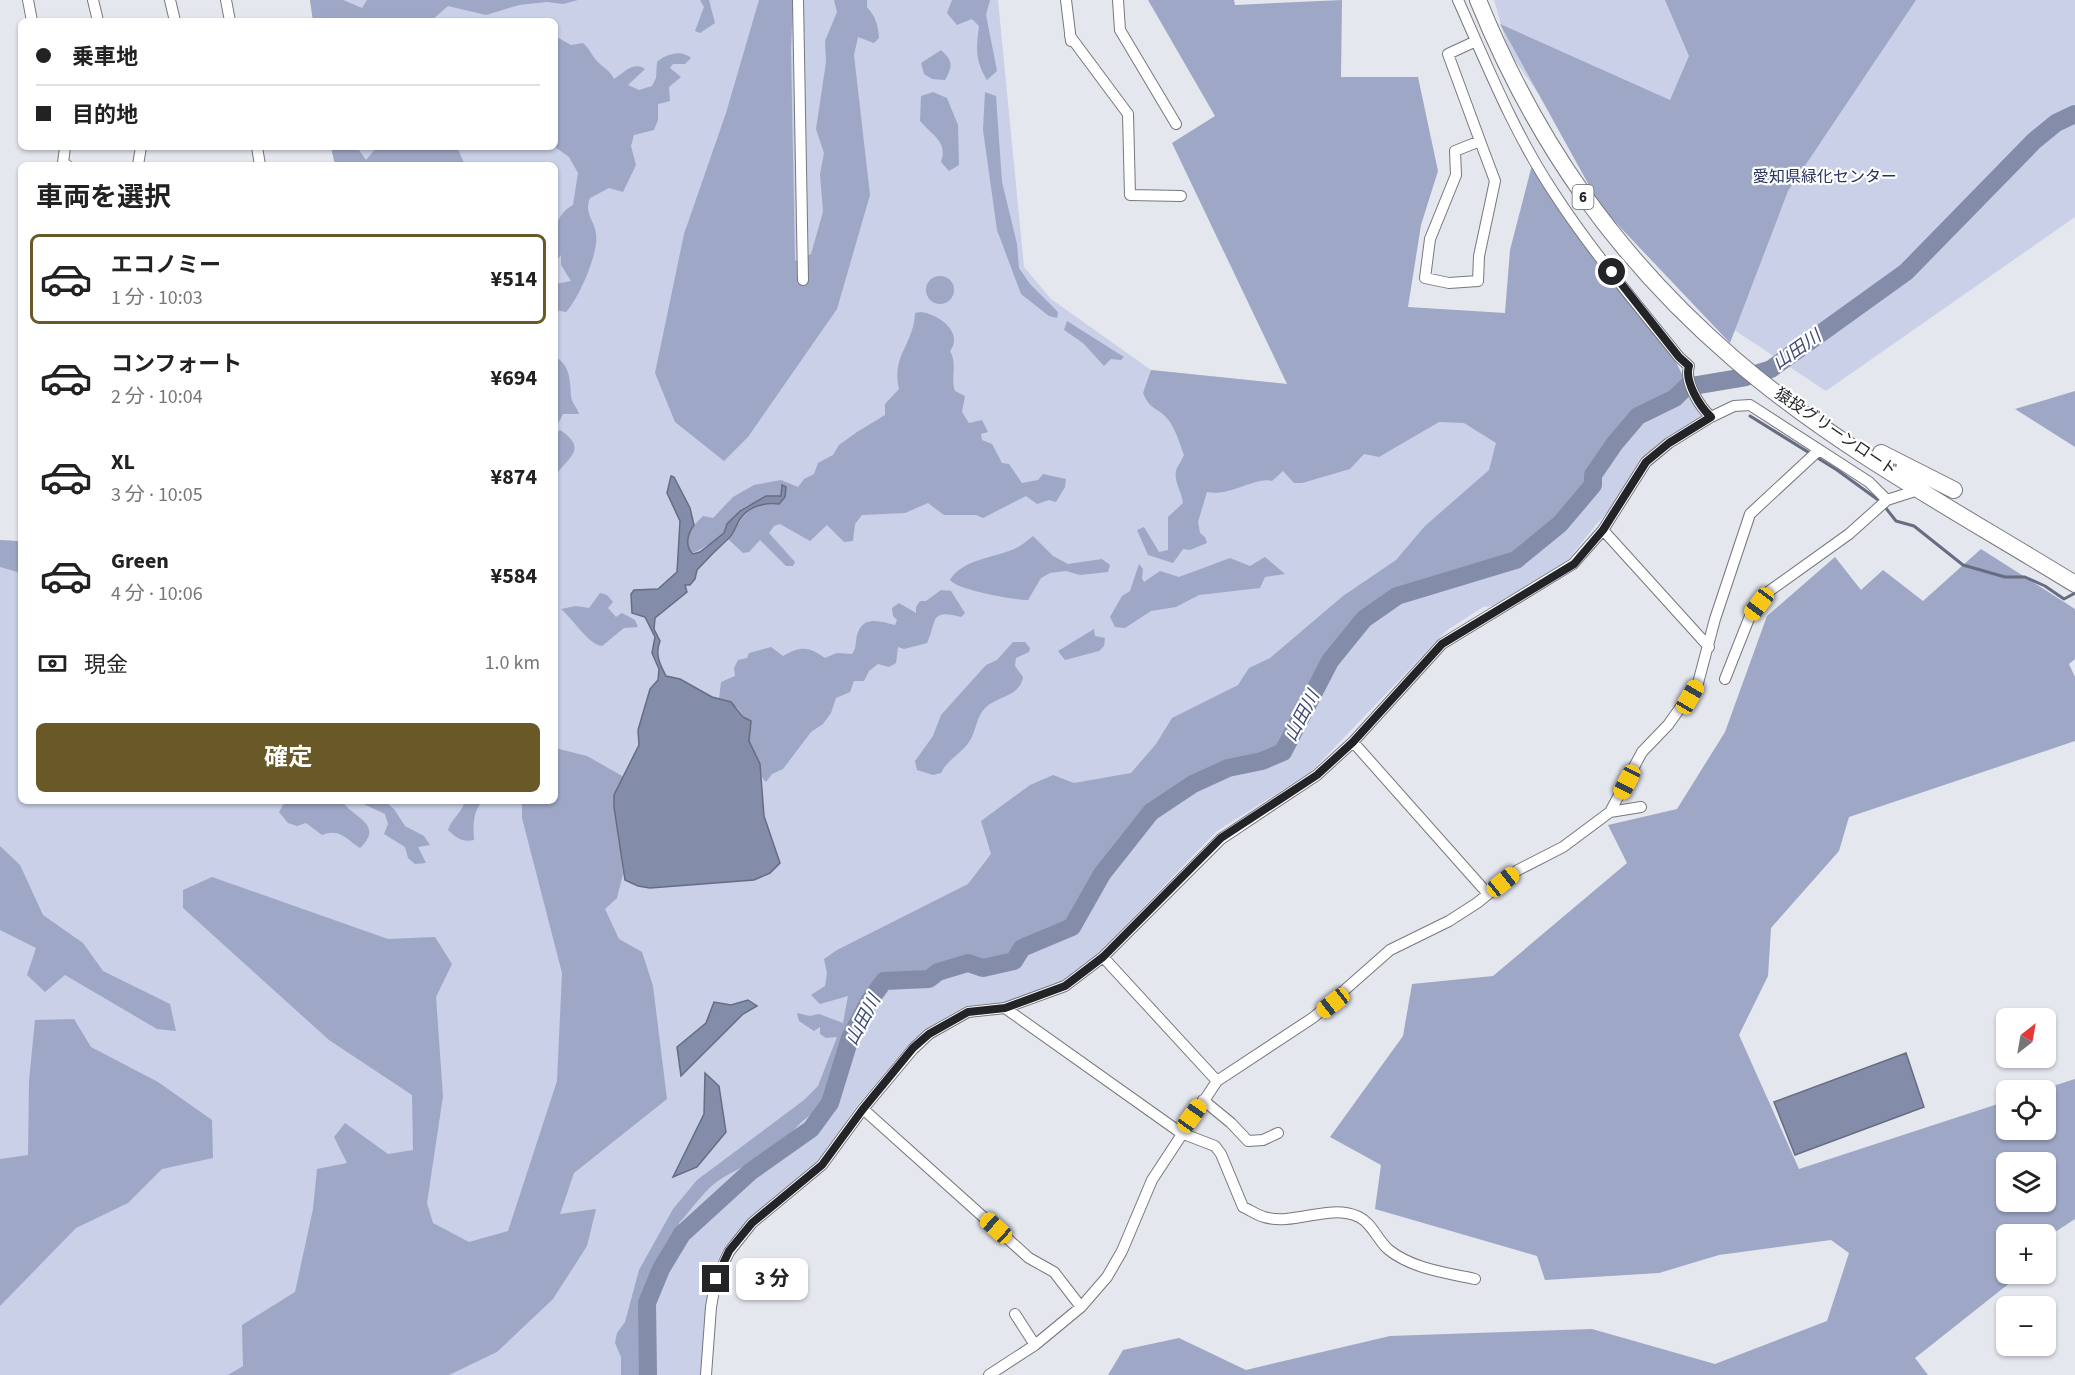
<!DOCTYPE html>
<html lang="ja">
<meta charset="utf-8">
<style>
body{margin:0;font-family:"Source Sans 3","Noto Sans JP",sans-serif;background:#f6f6f6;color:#222;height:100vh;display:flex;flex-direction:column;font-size:22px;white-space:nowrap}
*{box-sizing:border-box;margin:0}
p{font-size:20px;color:#767676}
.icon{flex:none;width:33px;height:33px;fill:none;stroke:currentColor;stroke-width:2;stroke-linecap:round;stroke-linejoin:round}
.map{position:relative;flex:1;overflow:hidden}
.sheet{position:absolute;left:18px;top:162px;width:540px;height:642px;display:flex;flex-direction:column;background:#fff;border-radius:9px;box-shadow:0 2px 4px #0004}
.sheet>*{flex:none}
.guide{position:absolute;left:18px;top:18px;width:540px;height:132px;border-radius:9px;box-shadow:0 2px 4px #0004;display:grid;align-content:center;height:132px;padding:0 18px;background:#fff}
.needle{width:39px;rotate:31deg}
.buttons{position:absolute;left:1996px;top:1008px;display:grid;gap:12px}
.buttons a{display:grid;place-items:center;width:60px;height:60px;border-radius:9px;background:#fff;box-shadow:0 2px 4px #0004;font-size:30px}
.end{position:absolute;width:27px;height:27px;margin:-14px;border:8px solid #232427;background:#fff;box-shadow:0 0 0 3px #fff}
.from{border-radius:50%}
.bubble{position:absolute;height:42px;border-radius:9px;background:#fff;box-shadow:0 2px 4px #0004;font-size:20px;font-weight:700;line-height:42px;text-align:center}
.car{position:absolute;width:18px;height:36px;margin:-18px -9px;border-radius:8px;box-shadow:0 0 4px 2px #0007;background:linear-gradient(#f5c518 24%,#345 0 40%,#f5c518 0 76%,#345 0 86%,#f5c518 0)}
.guide b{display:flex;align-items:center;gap:21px;height:57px;font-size:22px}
.guide b+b{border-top:2px solid #e0e0e0}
.guide i{width:15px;height:15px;background:#222}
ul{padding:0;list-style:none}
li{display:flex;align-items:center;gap:18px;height:90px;margin:0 12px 9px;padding:0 6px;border:3px solid transparent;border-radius:9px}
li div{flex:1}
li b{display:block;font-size:22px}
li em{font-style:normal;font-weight:700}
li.on{border-color:#685926}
li>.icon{width:54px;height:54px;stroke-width:1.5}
h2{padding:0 18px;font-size:27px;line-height:72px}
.pay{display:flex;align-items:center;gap:15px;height:66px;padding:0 18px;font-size:22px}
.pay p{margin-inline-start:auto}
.cta{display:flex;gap:12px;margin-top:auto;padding:12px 18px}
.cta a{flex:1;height:69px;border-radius:9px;background:#685926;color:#fff;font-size:24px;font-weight:700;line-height:69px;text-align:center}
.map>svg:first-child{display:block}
</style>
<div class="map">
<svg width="2075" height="1375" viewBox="0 0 2075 1375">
<rect width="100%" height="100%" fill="#e5e7ef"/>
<path fill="#c9d0e7" d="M310,0H998L1024,267L1051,299L1151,370L1287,384L1684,378L1702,417L1678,433L1595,526L1568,560L1495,606L1483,607L1446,631L1311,772L1217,831L1098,954L1062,982L1004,1002L965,1006L929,1027L907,1047L856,1107L819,1162L748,1221L723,1249L709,1278L701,1375H0V540L17,541L21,544V801H555V165H335L331,147H555V21H313Z
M1494,0H2075V217L1826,391L1721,321L1662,269L1509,52Z"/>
<path fill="#9ea7c5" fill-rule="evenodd" d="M310,0H343L362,8L367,0H578L563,4L547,2L519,5L486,15L448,6L431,21H313Z
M700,0H709L715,23L700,33L695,31L704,7Z
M759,0H793L791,50L795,261L811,254L823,212L820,174L824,153L816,129L826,62L825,41L837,12L834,0H867V7C876,17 878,25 879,38L874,43L858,37L854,55L870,195L837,309L748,437L724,461L675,422L655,373L684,234L726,113Z
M952,0H990L986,15L997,71L987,80C975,61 976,48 979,26L972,19L957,25L947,13Z
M1148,0H1234L1235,5L1342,0L1341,77H1418L1438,171L1421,225L1408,307L1505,313L1510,250L1532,165L1577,235L1677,364L1684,378L1674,387L1671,394L1635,415L1615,437L1594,468L1590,485L1545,534L1524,549L1515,553L1510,559L1403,591L1367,613L1330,654L1281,748L1264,758L1216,770L1189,783L1139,816L1089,892L1071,913L1069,923C1055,929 1035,935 1023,944C1017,949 1015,957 1007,960C990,966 971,959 954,963C943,965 935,974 925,975C912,977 891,972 880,979C853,996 837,1076 824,1107C815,1111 802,1120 795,1129C791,1134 789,1139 783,1143C764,1157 745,1165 724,1177C706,1187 693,1208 679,1223V1232C674,1238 666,1243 663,1249C643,1287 637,1332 643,1375H621V1357L615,1343L617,1333L625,1322L639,1270L673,1209L697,1180L804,1100L818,1086L837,1037L826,1038L820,1034V1027L814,1031L799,1021L797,1013L810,1016L819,1014L843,1023L848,996L820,1004L811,995L825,986L827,973L824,959L837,950L968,884L991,854L981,821L1030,785L1053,775L1074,783L1131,773L1156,744L1172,718L1238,685L1249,668L1270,658L1343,596L1396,560L1425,526L1489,470L1496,443L1464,423L1439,422L1379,457L1364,454L1350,469L1302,483H1294L1283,471L1272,481C1256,476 1230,497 1207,492L1198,522L1200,533L1205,537L1207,543L1190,550L1183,549L1173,563L1148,555L1137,530L1144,527L1159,552L1168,550V517L1183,503C1182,491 1172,480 1177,468C1179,464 1182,460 1184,455C1179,442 1175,426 1165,416C1154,406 1150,409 1143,393L1151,370L1287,384L1172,143L1215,116Z
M1665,0H1916L1788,191L1730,343L1601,207L1500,24L1670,100L1689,56Z
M555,36L571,45L583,43C589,48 591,54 596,60C602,67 609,69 614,79C624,73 633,61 645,69L628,85L639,90L652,86L656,78L657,62C666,54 681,49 691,58L685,64H673L670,68L681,77L669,87L670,101L658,104V120L654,130L634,135L631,146L636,165L623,192L609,188L590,198C584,214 594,219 596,234C599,253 579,298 566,312L555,310V284L571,281L561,265V255L555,263C555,240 550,218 573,205L578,173L569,157L555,147V113L558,108L555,100Z
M941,50C953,61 953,66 945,80L932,79L924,74L921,63Z
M933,92L947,98L958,125L959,165L949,171L941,162C948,142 933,136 920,121L921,96Z
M985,92L996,96L1002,182L1017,244L1019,268L1030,284L1058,312L1057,318L1049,316L1021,294L997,230L983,130Z
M331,147H357L366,160L377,147H457L465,165H335Z
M926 290a14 14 0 1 1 28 0a14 14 0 1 1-28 0Z
M921,312C938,314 964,332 950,351C958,365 950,377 955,391L965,396L962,412L969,423L982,420L988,432L981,434L982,440L992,444L1002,463L1009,464L1022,483L1038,480L1043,474L1066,479L1065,487L1056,502L1049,500L1037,504L1026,496L983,518L976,515H944L928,503L905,513L862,515L855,524L853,541L844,542L827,525L810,541L780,524L774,526L769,533L795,562L793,566H786L760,540L749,552L743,553L728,539C743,519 748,500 779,504L785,497L781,488V496C766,500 755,500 742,509C734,515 730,524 725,531C721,537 697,553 691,553C681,538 693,526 703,516L713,518L733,497L754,485L781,480L798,487L804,479L814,474L818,463L833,455L839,445L857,432L885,415V404L899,389C891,356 914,344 915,313Z
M1067,321L1124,357L1121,360L1111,359L1104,366L1083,343L1064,330Z
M555,356C570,366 570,379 571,396C571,402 577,407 579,414H563L559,422L555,421Z
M2075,391V447L2015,409Z
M560,430C590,450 566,458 555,477V434Z
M1033,536L1053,556L1068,564L1102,559L1110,565L1108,572L1080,575L1066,571L1050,573L1041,578L1028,600C1014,600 957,590 950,580C961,561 990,558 1009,551C1018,548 1026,542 1033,536Z
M0,540L17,541L21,544V573L0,567Z
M1981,549L2075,609V659L2069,664L2075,677V741L1849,817L1839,851L1771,928L1768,976L1739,1035L1799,1169L2007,1101V1130H2046V1090H2040L2075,1079V1219L2046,1238V1234H2007V1274H2021L1915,1358L1928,1375H1108L1123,1350L1179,1338L1246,1370L1390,1336L1592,1329L1715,1364L1827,1321L1849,1253L1831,1240L1719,1255L1659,1273L1545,1280L1537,1256L1375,1209L1381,1165L1330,1137L1403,1036L1412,984L1493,976L1627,863L1608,825L1677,809L1725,732L1767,616L1835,557L1861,590L1883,570L1923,601ZM2007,1162H2046V1202H2007Z
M1265,557L1285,574L1265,577L1260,588L1199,595L1176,607L1151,611L1125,628L1115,627L1110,617L1122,596L1130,591L1139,564L1143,569L1142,578L1144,582L1160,571L1179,577L1230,558L1250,566Z
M941,590L951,591L965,613L961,617C929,608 937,622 927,643L904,649L898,647L896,663L889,667L878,664L869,671L864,681H854L850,692L836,698L831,713L823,724L811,732L783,769L772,774L766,782C760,777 762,773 760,765C758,758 751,752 750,744C744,721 748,707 719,699L721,682L735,676L734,668L738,660L747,658L749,653L771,647L783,656C801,646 808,646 825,658L837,653L852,654C857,648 855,643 857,635C863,615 879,621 895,625L897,620L893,616L892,608L899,603L916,613V607L920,601H926Z
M600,593L607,595L613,602L608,608L616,617L622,613L635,620L638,627L624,628L602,646C589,645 573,619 561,609L576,606L589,608Z
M1094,629L1095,636L1105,638L1104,646L1099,651L1065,660L1058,651Z
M1013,642H1025L1030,648L1029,652L1016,658L1015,666L1023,677C1020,697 996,696 985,708C976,717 976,732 969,742C961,754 947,760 941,773L933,775L917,770L915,761L933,736L941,715L986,665L997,660Z
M555,748L587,756L624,777L614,795L623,874L617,898L605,909L619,939L642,952L653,986L667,1099L574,1173L560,1214L596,1209L587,1246L553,1299L497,1352L449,1375H228L243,1366L242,1325L295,1292L313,1209L317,1169L347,1163L334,1137L345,1123L388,1154L413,1150L412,1095L329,1040L183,908V890L212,877L388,939L435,937L452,964L436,997L443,1096L427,1203L433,1223L469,1242L508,1231L557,1081L562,973L522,818V801H555Z
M289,801H342C353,818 385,824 360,848C345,838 339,828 322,835L306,823L297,826L288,823L279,812L284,803Z
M385,801L394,809L405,826L424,836L430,845L418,847L426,863L415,864L408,858L405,847L384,834L388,824L385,814L359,802Z
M465,801L481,803C473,812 473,828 474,840C463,843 455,837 448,830C452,818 461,814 465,801Z
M0,846L20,865L43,915L83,943L103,971L170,1004L176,1031L157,1029L65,975L45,992L27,975L36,948L0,930Z
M74,1019L91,1047L158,1082L212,1120L213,1158L162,1169L128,1203L76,1228L0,1306V1159L28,1155L29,1081L35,1020Z"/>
<path fill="#838ca9" stroke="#666d82" stroke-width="1.5" d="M671,476L674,477L690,508L694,525C688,533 684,546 693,554L700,552L724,533L727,524L740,511L766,496H781L782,485L786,487L785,497L779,504C766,502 749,506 741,518C736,524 735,532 729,538C717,549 707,559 697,570L695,579L690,585H685L687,592L655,618L654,629L660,641C655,654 659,663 666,676L680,679L712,697L731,702L743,717L751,721L749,741L760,764L764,816L780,863L770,873L754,880L650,888L638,886L625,880L614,807V795L639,745L638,730L650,689L658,680L659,669L652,653L655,637L645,617L632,613L631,594L634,590L658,589L677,572L680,521L667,493Z
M748,1000L757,1006L743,1014L681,1076L677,1047L706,1023L714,1002L731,1005Z
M1906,1053L1924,1107L1795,1155L1774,1102Z
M705,1073L719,1086L726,1132L697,1167L673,1177L704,1114Z"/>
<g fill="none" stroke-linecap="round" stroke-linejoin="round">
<path stroke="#666d82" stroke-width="3" d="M1750,416L1837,470L1881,502
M1885,507L1896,521L1914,526L1963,565L2005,577H2025L2045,586L2064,599L2075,593"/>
<path stroke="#838ca9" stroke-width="18" d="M648,1375L647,1303L661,1269L682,1234L750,1172L811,1129L830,1103L850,1038L870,1000L884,981L929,979L938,972L968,963L983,968L1014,961L1022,948L1072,927L1102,874L1151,812L1193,784L1228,768L1262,761L1283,752L1330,661L1364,619L1397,596L1516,560L1560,524L1593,485V475L1615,443L1638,416L1675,398L1686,387L1746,377L1771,369L1906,272L2034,141L2056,123L2075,114"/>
<g stroke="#76787e" stroke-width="12">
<path id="street" d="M28,0L32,21
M93,0L98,21
M170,0L175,21
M226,0L230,21
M798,0L803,280
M1066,0L1071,41
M1118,0L1120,30L1176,124
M1458,0C1487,65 1514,133 1554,193C1591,250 1636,303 1679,357L1689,366C1684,382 1700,407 1711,417
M1070,36L1128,114L1130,195L1181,196
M1476,41L1448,54L1480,141
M1480,141L1495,181L1479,256L1478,281L1449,283L1425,278L1430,239L1456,175L1455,151Z
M65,147L63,163L67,165
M257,147L260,165
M138,165L141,147
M1603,530L1709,647
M1725,679L1750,616L1768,592L1849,534L1887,500L1912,492
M1353,742L1488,894
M1610,812L1641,807
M1103,957L1217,1081
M1005,1008L1181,1133L1215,1146L1221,1154L1243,1207C1250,1210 1257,1215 1264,1217C1295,1226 1328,1203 1359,1217C1372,1223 1378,1241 1389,1250C1413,1269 1447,1273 1475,1279
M1203,1100L1231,1123L1248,1141L1263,1140L1278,1133
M863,1109L1029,1258L1054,1272L1081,1307
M1015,1314L1035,1345
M706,1375L711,1307L716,1279L729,1252L752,1223L822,1165L863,1109L913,1049L929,1034L968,1012L1005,1008L1065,986L1103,957L1221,839L1317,775L1353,742L1442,644L1573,564L1603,530L1646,462L1669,443L1711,417L1734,406L1750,405L1869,482L1887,500
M989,1375L1035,1345L1081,1307L1107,1277L1122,1251L1152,1180L1217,1081L1314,1017L1390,950L1449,921L1477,903L1518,870L1563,847L1610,812L1642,752L1668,725L1698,683L1715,619L1750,514L1819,450"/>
</g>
<g stroke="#76787e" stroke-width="18">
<path id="primary" d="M1478,0C1536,143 1617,258 1734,359C1837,448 1960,513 2075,584
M1881,453L1954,490"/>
</g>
<use href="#street" stroke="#fff" stroke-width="10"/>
<use href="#primary" stroke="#fff" stroke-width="16"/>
</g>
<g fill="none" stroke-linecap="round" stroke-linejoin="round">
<path stroke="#232427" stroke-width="8" d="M716,1279L729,1251L752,1223L822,1165L863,1109L913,1048L929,1034L968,1012L1005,1008L1065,986L1103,957L1221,838L1317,775L1353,742L1442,644L1574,564L1603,530L1646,462L1669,443L1711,417C1700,407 1684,381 1689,366L1679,357L1612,272"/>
</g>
<g text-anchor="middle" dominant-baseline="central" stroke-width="4.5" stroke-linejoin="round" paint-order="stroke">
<rect fill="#fff" stroke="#656668" stroke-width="1.5" x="1572.5" y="185" width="21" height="24" rx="4.5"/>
<g font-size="15" font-weight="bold" fill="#232427">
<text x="1583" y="197">6</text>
</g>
<g font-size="16" fill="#29325c" stroke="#fff">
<text x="1825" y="177">愛知県緑化センター</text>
</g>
<g font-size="16" fill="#232427" stroke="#fff">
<text transform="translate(1836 432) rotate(34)">猿投グリーンロード</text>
</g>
<g font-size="18" font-style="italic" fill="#3e4874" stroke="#fff">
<text transform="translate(1797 350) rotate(-35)">山田川</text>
<text transform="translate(1302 716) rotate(-62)">山田川</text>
<text transform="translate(863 1020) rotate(-62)">山田川</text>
</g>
</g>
</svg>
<div class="buttons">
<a><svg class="needle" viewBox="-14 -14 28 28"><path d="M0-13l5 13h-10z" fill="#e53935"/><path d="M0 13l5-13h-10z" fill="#767676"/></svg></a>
<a><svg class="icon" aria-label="locate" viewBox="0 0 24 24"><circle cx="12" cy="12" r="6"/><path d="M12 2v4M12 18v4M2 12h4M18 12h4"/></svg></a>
<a><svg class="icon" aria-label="layers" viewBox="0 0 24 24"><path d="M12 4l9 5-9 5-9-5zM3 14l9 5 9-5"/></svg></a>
<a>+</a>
<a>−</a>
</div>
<i class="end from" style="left:1612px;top:272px"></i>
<i class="end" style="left:716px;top:1279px"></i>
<div class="bubble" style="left:736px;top:1258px;width:72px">3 分</div>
<i class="car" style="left:1759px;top:604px;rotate:217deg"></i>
<i class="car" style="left:1690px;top:697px;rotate:30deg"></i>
<i class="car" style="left:1627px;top:782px;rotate:207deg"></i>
<i class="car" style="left:1503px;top:882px;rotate:51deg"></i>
<i class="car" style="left:1333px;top:1003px;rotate:232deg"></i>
<i class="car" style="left:1192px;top:1116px;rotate:35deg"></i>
<i class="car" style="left:996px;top:1228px;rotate:312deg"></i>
<div class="guide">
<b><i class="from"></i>乗車地</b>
<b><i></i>目的地</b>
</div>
<section class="sheet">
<h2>車両を選択</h2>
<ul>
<li class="on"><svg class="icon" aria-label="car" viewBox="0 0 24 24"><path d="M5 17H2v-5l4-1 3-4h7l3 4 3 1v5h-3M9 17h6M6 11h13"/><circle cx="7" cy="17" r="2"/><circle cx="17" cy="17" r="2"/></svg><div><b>エコノミー</b><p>1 分 · 10:03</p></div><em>¥514</em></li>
<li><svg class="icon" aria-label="car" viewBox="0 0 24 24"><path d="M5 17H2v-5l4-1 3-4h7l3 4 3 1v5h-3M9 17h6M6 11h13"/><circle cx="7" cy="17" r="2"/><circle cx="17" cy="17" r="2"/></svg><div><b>コンフォート</b><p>2 分 · 10:04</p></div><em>¥694</em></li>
<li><svg class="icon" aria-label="car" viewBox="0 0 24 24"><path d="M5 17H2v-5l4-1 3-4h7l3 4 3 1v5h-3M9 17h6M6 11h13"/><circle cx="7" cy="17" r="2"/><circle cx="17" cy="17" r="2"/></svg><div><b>XL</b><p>3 分 · 10:05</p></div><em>¥874</em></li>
<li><svg class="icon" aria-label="car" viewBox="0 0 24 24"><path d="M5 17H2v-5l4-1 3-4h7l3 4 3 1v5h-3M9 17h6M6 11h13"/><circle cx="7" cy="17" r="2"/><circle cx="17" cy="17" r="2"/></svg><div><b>Green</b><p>4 分 · 10:06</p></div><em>¥584</em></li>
</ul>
<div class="pay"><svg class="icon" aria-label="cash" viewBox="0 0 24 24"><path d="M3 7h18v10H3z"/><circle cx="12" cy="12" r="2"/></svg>現金<p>1.0 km</p></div>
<div class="cta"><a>確定</a></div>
</section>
</div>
